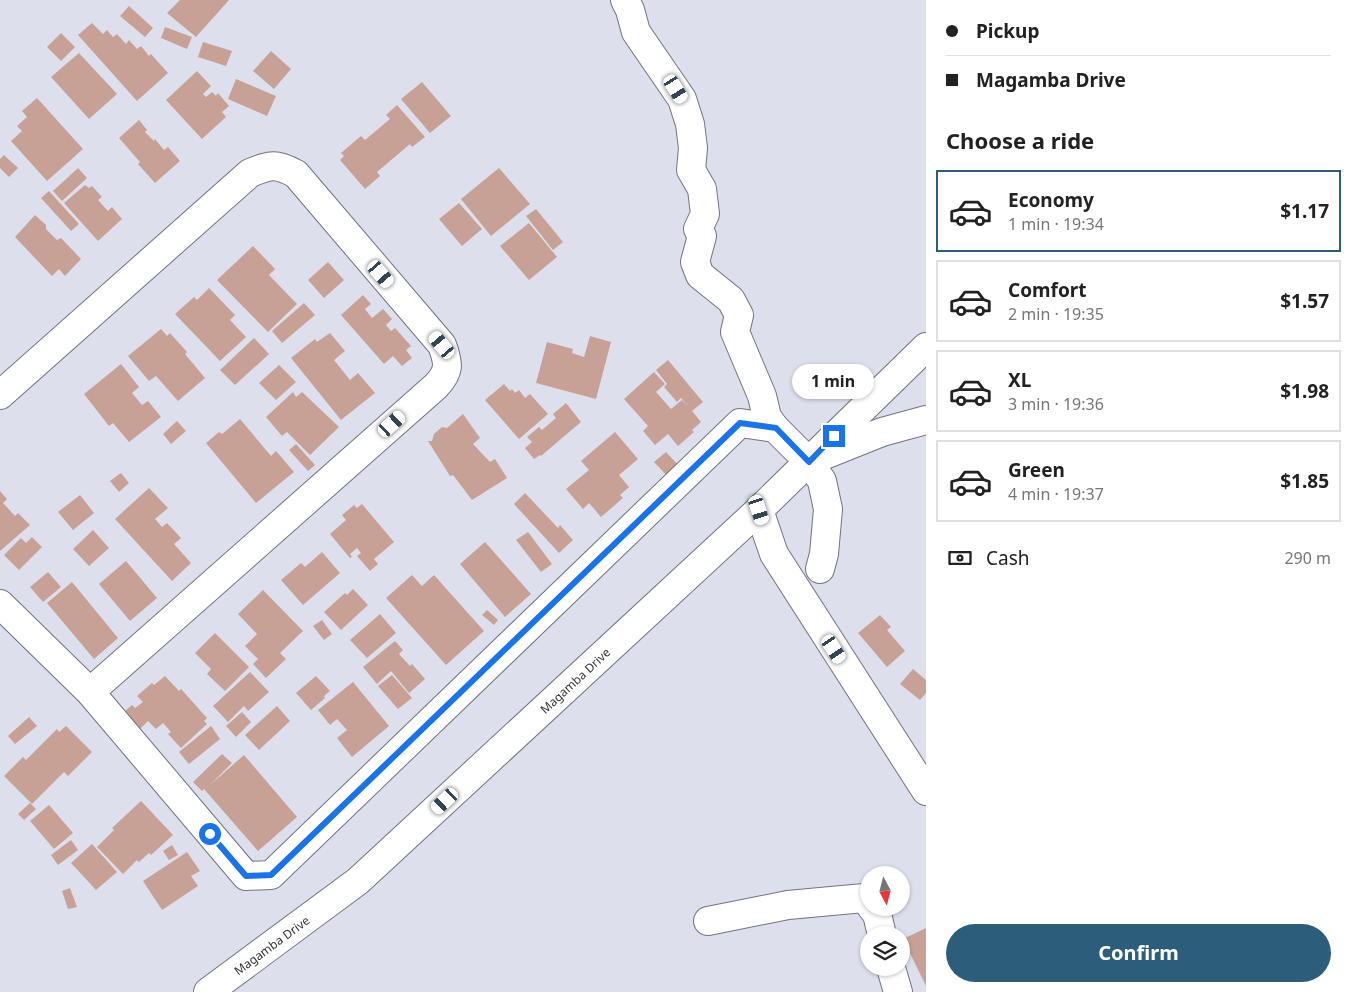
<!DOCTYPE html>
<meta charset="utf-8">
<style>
body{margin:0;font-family:"Noto Sans",sans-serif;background:#f2f2f2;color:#222;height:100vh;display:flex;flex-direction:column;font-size:19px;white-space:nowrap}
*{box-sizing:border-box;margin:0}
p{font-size:16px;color:#767676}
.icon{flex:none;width:28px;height:28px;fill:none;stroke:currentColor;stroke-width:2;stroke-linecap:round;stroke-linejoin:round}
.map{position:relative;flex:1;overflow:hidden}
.side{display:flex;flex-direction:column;background:#fff;width:425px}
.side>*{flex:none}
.guide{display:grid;align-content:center;height:110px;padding:0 20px;background:#fff}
.needle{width:32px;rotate:173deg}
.buttons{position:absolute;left:860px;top:866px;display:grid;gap:10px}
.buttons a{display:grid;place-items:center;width:50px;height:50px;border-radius:50%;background:#fff;box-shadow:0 1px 4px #0004;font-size:25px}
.end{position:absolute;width:22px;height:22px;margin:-11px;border:6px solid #1a73e8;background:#fff;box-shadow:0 0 0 2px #fff}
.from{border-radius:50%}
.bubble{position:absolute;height:35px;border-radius:18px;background:#fff;box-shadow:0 1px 4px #0004;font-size:16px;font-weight:700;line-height:35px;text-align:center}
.car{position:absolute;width:15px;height:30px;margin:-15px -8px;border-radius:6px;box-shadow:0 0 4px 1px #0007;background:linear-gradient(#fff 24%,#345 0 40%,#fff 0 76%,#345 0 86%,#fff 0)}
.guide b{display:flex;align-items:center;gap:18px;height:48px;font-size:19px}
.guide b+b{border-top:1px solid #e0e0e0}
.guide i{width:12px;height:12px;background:#222}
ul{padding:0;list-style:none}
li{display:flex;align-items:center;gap:15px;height:82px;margin:0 10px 8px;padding:0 10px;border:2px solid #e0e0e0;border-radius:0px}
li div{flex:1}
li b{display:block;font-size:19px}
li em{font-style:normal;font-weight:700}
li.current{border-color:#2c5d7b}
li>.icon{width:45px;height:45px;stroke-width:1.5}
h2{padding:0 20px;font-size:22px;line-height:60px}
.pay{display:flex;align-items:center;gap:12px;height:55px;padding:0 20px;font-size:19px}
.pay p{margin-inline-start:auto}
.primary-button{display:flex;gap:10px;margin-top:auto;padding:10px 20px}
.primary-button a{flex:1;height:58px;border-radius:30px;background:#2c5d7b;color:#fff;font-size:20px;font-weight:700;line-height:58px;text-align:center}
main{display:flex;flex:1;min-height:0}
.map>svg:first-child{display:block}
</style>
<main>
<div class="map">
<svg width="926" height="992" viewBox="0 0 926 992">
<rect width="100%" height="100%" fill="#dde0ec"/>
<path fill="#c7a196" d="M180,0H229L196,37L167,13Z
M129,6L153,28L145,37L120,16Z
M92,23L103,34L107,30L113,37L117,34L126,44L129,40L137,49L141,46L149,56L151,54L168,73L137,101L78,35Z
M165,27L192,37L187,49L161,38Z
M61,33L75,47L61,61L47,47Z
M203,42L232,51L226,66L198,57Z
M271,51L291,69L274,89L253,71Z
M79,53L117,94L89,119L51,77Z
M197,71L211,86L203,94L206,97L212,92L216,96L218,93L229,106L222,112L226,117L202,139L166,100Z
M236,79L276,96L267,116L228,99Z
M422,82L451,116L430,133L401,99Z
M37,98L83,149L47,181L11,141L22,131L17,126L27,117L22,111Z
M397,105L425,137L412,147L410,144L377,172L380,176L365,189L340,160L344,156L341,153L361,136L365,140L390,119L386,115Z
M139,120L147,130L145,132L154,141L155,139L164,150L168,147L180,161L155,183L138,164L140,162L119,138Z
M4,155L18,168L9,177L0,168V159Z
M78,168L87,178L62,201L53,191Z
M499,168L530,204L491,236L461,199Z
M85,185L89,188L92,186L102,197L98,200L108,211L112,207L122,219L98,241L64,203Z
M49,191L79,224L71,231L41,198Z
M459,203L482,229L462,246L439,219Z
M536,209L563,242L553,250L526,216Z
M35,215L46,225V229L57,240L61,238L81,259L65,276L59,269L52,276L15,237Z
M529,223L557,257L529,280L500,246Z
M253,246L275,269L269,275L297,304L268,332L217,280Z
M328,262L344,280L324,298L308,280Z
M209,288L235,315L230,320L246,337L220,361L175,314L194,297L197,300Z
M363,295L371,304L365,309L372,318L383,309L392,319L386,325L391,331L395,328L411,346L406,350L412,358L402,366L393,356L384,364L341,315Z
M304,303L315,315L282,343L272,331Z
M161,329L167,336L170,333L187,352L185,354L205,378L178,401L156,376L149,381L128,356Z
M330,333L345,351L334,360L350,380L358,373L375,393L341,420L291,358L315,339L317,342Z
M590,336L611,342L596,399L536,383L547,342L573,349L572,353L584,357Z
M254,338L269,354L235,385L220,370Z
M668,360L703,402L692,411L701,422L692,430L694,432L678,446L668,434L655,445L643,431L648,426L624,399L654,372L665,384L656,392L671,409L682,400L687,405L681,398L677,402L664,387L667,384L656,370Z
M121,364L139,387L132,393L142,405L148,401L161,417L129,442L113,423L109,426L84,394Z
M279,365L296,382L276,400L259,383Z
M504,384L510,391L512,389L515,393L519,390L525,398L530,394L548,414L519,439L485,400Z
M293,392L296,397L302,392L339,427L310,455L287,432L282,436L266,417Z
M566,403L581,422L541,456L540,455L534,459L525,448L532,442L527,437L539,427L542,430L556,418L553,414Z
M463,414L480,438L473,444L490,462L495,459L507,478L472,500L453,475L450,476L428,441H432L434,434L442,427L447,428Z
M240,419L271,456L276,451L294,472L256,503L206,443L219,432L222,434Z
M177,421L186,431L171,444L163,434Z
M615,432L638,459L619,475L629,487L620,495L623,498L601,517L589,503L583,509L566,489L589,470L581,461Z
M296,444L315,465L308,471L289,450Z
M666,452L680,467L669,478L654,462Z
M121,473L129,483L119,492L110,481Z
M149,488L168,508L155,519L162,527L167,523L181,538L174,544L191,563L172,581L115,519Z
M0,491L7,499L3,503L15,516L18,513L30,525L0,551Z
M525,493L558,528L560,525L573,540L559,553L514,504Z
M80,495L94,513L73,530L58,512Z
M362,504L394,542L374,559L378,564L370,571L357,556L361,553L357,548L350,554L352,557L350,558L330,534L346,520L342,515L354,505L357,508Z
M93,530L109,548L89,566L73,549Z
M528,532L552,564L541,572L516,540Z
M32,537L42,547L19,570L4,555L21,538L26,543Z
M485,542L531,594L505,617L460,564Z
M322,552L340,573L303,605L281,580L301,563L305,567Z
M126,561L157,598L130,621L99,584Z
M48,572L61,587L43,602L30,587Z
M412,575L422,586L434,575L484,631L446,665L386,598Z
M72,582L118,638L94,659L47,603Z
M353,589L368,605L341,630L324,612L345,593L347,595Z
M263,590L303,631L280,653L286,659L266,678L253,664L258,659L245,646L257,634L238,614Z
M487,610L498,620L494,625L482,615Z
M380,614L396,633L367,658L350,640Z
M880,615L891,627L887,630L905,651L887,667L858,633Z
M322,620L332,634L324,640L313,626Z
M215,633L249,667L225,691L207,674L211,669L195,653Z
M395,641L403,650L399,654L410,666L412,664L425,679L409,693L391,671L377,684L363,667Z
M913,669L926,680V693L920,700L900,684Z
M250,672L269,692L248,711L244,706L228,722L213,706Z
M392,675L412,698L398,709L378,686Z
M165,676L179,691L181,689L207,718L204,721L207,724L181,748L168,734L171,732L163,723L156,729L148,721L140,729L124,712L132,705L135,708L143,702L137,696L152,683L154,685Z
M316,676L330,691L324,696L325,698L311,710L296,693Z
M353,682L389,726L352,757L337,738L347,730L337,719L330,725L318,710Z
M277,706L290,721L259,750L245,735Z
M242,712L251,722L236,737L226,726Z
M29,717L37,726L15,744L8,736Z
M66,726L92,752L68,776L64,772L32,804L4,776L23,757L26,760L57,729L59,732Z
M211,726L220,739L189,764L179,752Z
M222,754L232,763L210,785L244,755L297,817L258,851L204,789L202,791L193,782Z
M141,801L173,835L151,855L149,853L139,862L137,860L123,874L97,847L114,830L112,828Z
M30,803L36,809L24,820L18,814Z
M49,805L73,833L54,849L30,821Z
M71,840L78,850L58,865L51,855Z
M92,844L117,872L96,890L71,863Z
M172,845L178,855L169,860L163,851Z
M187,852L200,871L191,876L198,886L162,910L143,881Z
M70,888L77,907L68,909L62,891Z
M926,928V986L903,939Z"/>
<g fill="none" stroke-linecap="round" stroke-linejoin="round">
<g stroke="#71747e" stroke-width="30">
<g id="minor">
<path d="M625,0L630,10L636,32L682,99L690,124L693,148L691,170L702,189L705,214L698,229L702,236L695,262L700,275L731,300L739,315L735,332L762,396L767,417L775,428"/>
<path d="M0,395L250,173C271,165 275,163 296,174L442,345C449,364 450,371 436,386L90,692"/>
<path d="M822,456L882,432L926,420"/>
<path d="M759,510L774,554L926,791"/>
<path d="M0,604L90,692L246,876L271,875L740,423L775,428L809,462L822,481L828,509L824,554L820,569"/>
<path d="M872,908L877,914L882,935"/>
<path d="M708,921L788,905L864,898L869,904"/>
<path d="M891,968L898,992"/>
<path id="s1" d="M208,992L358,881L759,510L926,347"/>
</g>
</g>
<use href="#minor" stroke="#fff" stroke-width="28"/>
</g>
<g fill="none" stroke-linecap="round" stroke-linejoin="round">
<path stroke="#1a73e8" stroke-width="6" d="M210,834L246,876L271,875L740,423L776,428L809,462L834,436"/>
</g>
<g text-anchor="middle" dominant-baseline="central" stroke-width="4" stroke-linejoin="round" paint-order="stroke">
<g font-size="12" fill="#35363b" stroke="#fff">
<text stroke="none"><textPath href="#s1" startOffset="482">Magamba Drive</textPath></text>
<text stroke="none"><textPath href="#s1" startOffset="79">Magamba Drive</textPath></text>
</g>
</g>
</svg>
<div class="buttons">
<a><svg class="needle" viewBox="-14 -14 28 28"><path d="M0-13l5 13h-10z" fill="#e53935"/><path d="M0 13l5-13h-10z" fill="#767676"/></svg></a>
<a><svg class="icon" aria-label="layers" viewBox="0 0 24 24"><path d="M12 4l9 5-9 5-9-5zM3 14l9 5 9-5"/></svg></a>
</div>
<i class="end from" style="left:210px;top:834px"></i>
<i class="end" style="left:834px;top:436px"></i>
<div class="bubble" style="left:792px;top:364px;width:82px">1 min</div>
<i class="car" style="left:676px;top:89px;rotate:148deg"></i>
<i class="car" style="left:381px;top:274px;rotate:139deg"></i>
<i class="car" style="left:442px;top:345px;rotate:320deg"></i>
<i class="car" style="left:392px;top:424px;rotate:48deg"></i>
<i class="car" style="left:759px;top:510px;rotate:162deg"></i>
<i class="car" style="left:834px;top:649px;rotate:147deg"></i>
<i class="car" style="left:445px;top:801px;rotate:227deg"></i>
</div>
<section class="side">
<div class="guide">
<b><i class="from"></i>Pickup</b>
<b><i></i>Magamba Drive</b>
</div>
<h2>Choose a ride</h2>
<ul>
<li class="current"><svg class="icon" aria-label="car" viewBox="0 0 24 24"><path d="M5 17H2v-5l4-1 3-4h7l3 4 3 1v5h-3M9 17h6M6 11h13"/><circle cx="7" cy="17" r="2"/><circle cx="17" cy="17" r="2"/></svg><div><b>Economy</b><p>1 min · 19:34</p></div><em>$1.17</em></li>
<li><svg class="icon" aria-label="car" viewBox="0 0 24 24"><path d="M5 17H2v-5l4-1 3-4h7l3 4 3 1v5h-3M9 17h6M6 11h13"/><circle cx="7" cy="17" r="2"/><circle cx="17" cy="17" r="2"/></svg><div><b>Comfort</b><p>2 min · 19:35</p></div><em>$1.57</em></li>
<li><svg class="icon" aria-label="car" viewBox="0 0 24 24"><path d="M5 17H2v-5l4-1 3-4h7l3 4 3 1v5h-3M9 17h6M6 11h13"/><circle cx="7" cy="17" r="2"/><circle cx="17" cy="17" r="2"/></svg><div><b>XL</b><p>3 min · 19:36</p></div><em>$1.98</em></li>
<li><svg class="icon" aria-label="car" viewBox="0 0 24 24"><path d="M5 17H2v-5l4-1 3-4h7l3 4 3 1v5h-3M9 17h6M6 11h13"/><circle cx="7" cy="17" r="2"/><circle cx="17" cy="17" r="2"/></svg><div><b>Green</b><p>4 min · 19:37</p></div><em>$1.85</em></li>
</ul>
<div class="pay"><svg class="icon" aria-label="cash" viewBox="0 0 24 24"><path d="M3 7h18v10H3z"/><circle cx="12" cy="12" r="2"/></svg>Cash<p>290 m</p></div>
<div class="primary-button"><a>Confirm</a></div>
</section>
</main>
